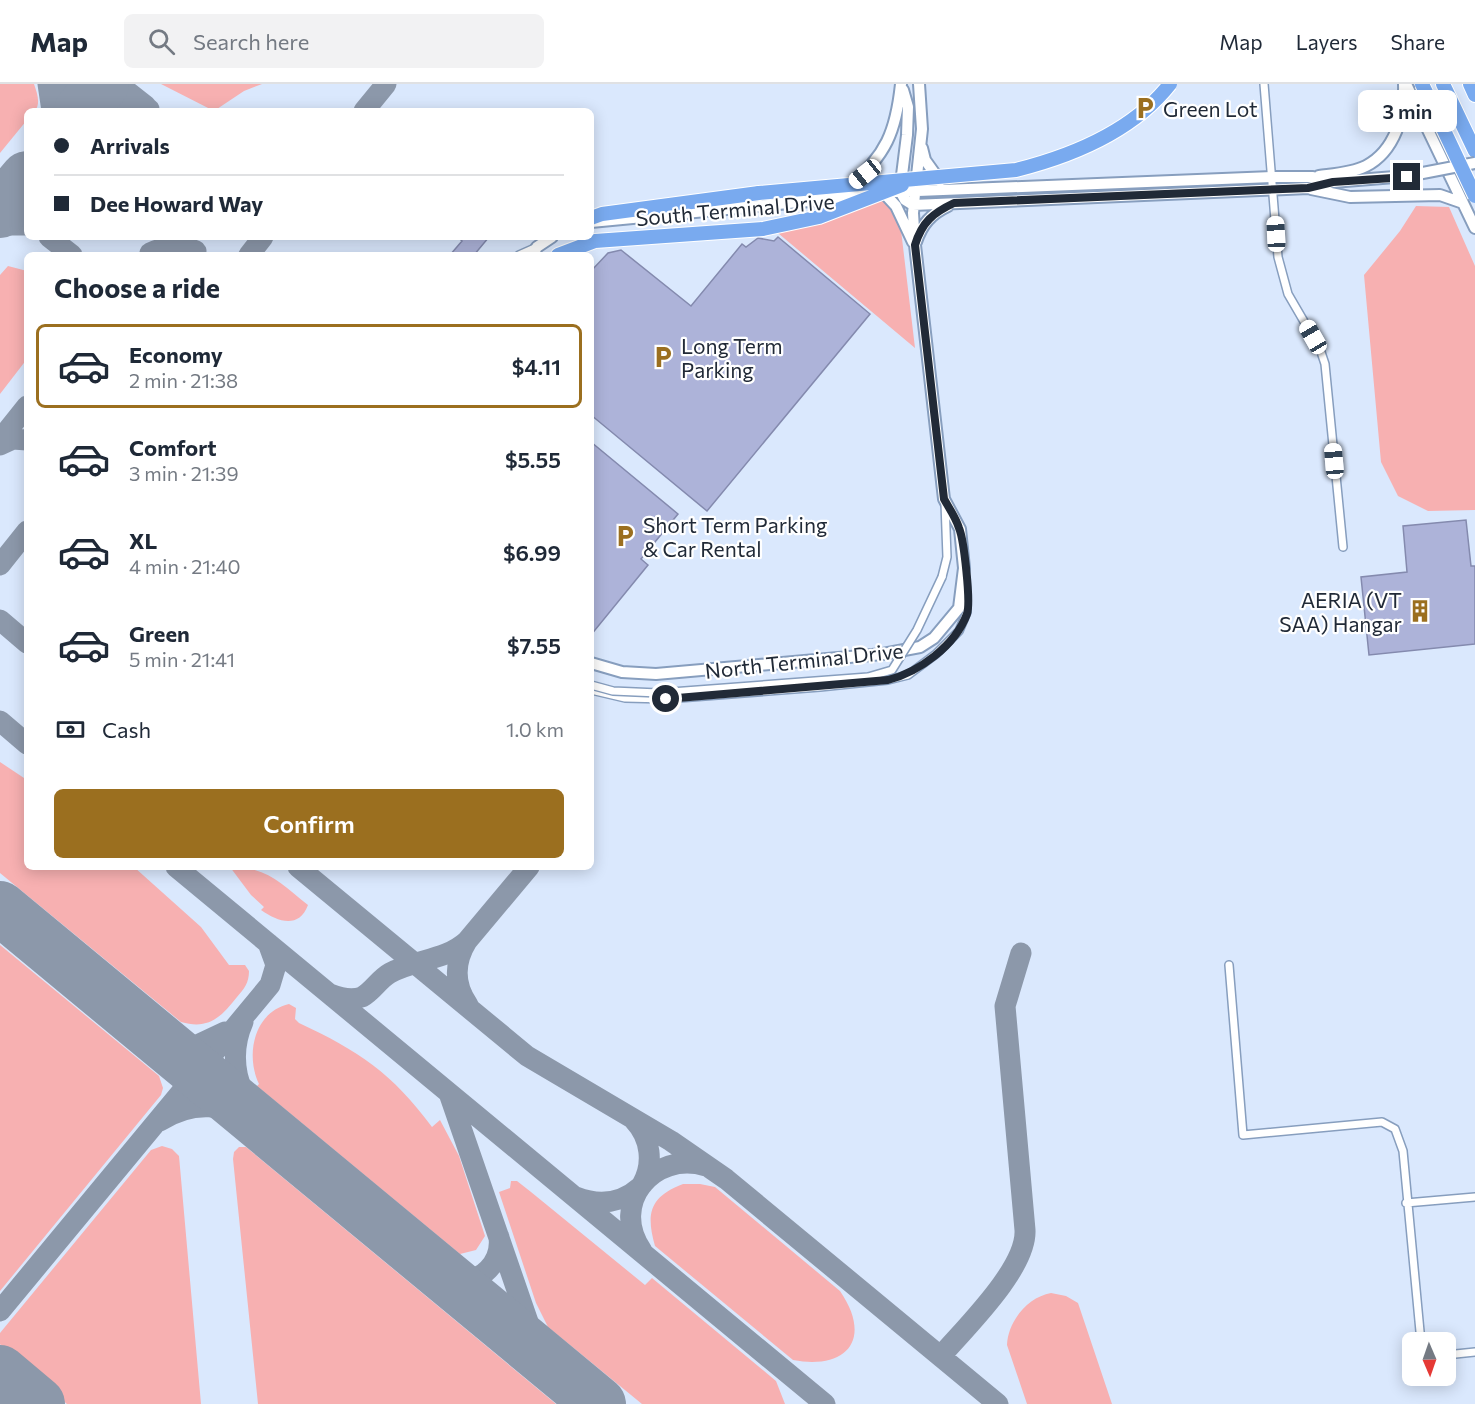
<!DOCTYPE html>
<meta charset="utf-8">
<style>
body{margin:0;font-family:Commissioner,sans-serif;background:#f2f2f3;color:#1f2937;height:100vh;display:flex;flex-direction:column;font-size:22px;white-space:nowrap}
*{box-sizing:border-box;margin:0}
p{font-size:20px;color:#747a83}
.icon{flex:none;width:33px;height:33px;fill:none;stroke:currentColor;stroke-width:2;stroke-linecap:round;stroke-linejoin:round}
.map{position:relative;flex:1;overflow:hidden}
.side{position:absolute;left:24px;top:168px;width:570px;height:618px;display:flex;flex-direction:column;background:#fff;border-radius:9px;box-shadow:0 3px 15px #0003}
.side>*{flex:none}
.hud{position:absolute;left:24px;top:24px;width:570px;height:132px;border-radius:9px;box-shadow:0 3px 15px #0003;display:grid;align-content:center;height:132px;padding:0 30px;background:#fff}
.needle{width:39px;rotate:178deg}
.fabs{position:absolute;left:1402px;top:1248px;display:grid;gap:12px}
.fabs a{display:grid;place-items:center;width:54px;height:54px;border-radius:9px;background:#fff;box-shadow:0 3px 15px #0003;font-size:30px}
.end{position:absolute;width:27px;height:27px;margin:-14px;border:8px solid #212a37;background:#fff;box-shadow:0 0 0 3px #fff}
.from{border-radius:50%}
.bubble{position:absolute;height:42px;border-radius:9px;background:#fff;box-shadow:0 3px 15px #0003;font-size:20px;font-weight:600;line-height:42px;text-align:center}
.car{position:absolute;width:18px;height:36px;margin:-18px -9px;border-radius:8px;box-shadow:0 0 4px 2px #0007;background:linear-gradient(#fff 24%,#345 0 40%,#fff 0 76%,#345 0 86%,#fff 0)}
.hud b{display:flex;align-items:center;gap:21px;height:57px;font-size:22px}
.hud b+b{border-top:2px solid #e0e1e3}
.hud i{width:15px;height:15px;background:#1f2937}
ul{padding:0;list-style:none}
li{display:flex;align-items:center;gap:18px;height:84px;margin:0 12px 9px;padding:0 18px;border:3px solid transparent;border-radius:9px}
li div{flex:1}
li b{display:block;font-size:22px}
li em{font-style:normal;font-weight:600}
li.active{border-color:#9b6f1f}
li>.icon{width:54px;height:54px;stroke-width:1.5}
h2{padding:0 30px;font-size:27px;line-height:72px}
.pay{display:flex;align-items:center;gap:15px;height:66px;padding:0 30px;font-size:22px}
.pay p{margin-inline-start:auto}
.primary-button{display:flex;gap:12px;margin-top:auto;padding:12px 30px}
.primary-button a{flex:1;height:69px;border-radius:9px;background:#9b6f1f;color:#fff;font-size:24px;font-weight:600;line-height:69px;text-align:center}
header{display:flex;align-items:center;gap:36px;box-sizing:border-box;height:84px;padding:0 30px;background:#fff;border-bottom:2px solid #e0e1e3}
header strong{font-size:28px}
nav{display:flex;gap:33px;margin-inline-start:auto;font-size:21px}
.search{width:420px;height:54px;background:#f2f2f3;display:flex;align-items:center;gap:15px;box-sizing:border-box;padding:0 21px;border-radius:9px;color:#747a83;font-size:22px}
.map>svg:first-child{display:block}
</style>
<header>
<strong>Map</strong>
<div class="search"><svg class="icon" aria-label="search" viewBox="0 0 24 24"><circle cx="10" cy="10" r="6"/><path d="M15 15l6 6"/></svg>Search here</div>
<nav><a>Map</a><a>Layers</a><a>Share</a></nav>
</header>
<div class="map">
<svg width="1475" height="1320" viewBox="0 0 1475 1320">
<rect width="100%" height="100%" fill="#dae8fd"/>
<path fill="#f7b0b1" d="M0,0H34C37,9 41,19 35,27H27V36L0,69Z
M161,0H262L244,7L214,27Z
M881,116L897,128L901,146L915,264L766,139L815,126Z
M1416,122L1449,123L1475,182V426L1428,427L1398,412L1381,378L1364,191L1400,147Z
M8,182L27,187V275L0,310V191Z
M0,678L27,696V783H134L201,843L229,881H245L249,887C249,899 244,905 237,913C221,933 209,946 181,938L0,789Z
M230,783C268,783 280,799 308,821C299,845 278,838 261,826L264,823L251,811Z
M0,861L159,992L163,1004L161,1011L0,1207Z
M289,920L296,924L295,935L299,939C359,967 392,989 432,1043L440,1036L459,1072L485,1152L476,1166L460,1170L257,1002L259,1000C245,971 254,928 289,920Z
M162,1062L172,1065L179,1072L201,1320H67L5,1269L0,1260V1249L151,1066Z
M239,1063H246L556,1320H258L233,1075L234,1068Z
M511,1097H517L531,1108L645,1201L652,1194L776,1297L785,1320H642L548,1243L536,1219L499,1108L510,1104Z
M683,1100H700L715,1103L840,1207C873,1255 847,1286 793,1276L655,1162C646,1130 649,1113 683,1100Z
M1051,1209L1066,1212L1078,1219L1112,1320H1027L1007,1261C1008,1237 1028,1213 1051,1209Z"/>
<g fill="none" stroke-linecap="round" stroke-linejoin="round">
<path stroke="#8c98aa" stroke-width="21" d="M48,0L52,27
M61,0L85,21
M118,0L146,22
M84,27L115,19L149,25
M364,27L386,0
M0,141H27
M49,153L72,171
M150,169C167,161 179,160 196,167
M249,171L263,153
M0,356L27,322
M0,361L13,355L27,356
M0,481L27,447
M0,536L27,559
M0,637L27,660
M176,783L825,1320
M298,783L527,972L671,1057L726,1095L998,1320
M467,857C454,878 454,901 468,921
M330,910C340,914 351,917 362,913C373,907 379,895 390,889C415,875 445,877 467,857L529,783
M243,938C227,974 238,1010 261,1040
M167,963L191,964L225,948
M450,1012L536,1261L551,1281
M634,1036C651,1054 654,1080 642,1101
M160,1037C193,1016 225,1020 257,1038
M576,1113C599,1122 622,1119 640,1103
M642,1167C609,1120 653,1066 706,1082
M427,1178C436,1184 445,1192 456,1195C482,1201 502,1177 499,1153
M0,1227L270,901L276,881L268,859
M941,1272C966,1243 1027,1184 1025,1146L1005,922L1021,869"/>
<path stroke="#8c98aa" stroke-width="54" d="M81,27L102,0
M0,127L27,94
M0,824L599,1320
M0,1288L38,1320"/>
</g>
<path fill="#adb3d9" stroke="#848aae" stroke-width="1.5" d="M458,153H489L474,171H450L462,157Z
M778,153L870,230L707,427L591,331V187L608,169L621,166L691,222L742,160L746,163L758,154L774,157Z
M591,358L678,430L641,475L648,481L591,551Z
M1466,436L1471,482H1475V560L1369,571L1361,493L1407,488L1403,442Z"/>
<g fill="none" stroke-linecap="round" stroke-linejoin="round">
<g stroke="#879ebe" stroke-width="10">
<path id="minor" d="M1264,0L1278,173L1288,210L1320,265L1325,280L1343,463
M519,171L537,163
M942,493L947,473L945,419
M591,606L625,614L666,615L820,603L888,596L908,591L936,570L959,547L967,528L966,494
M1229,881L1243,1051L1382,1038L1395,1045L1403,1067L1421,1258
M1406,1119L1475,1113
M1446,1271L1475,1268"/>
</g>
<g stroke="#879ebe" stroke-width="14">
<path id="secondary" d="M1406,0L1475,144
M903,6L908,23L907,51L900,107L905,116L913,121
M922,64L925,76L940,97
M1319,92C1334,90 1352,89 1366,82C1395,67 1405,31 1404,0
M849,102C886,72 896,47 901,0
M1311,105L1350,113L1440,111L1463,119
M893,108L1273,93H1313L1333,98
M884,109L896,122L913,158
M913,121L1308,104L1333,98L1407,92
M591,138L862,112
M916,158C922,140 931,130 948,122
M533,171L537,163L552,153
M591,579L622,588L656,590L883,570L920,563L934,554L959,524L964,484L960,445L944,415L915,161L913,129L922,45L919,0"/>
</g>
<g stroke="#fff" stroke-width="16">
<path id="motorway" d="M1443,0L1475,67
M1470,0L1475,11
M591,134L602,130L759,109
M558,171L595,157L763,145"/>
</g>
<use href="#minor" stroke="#fff" stroke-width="7"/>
<use href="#secondary" stroke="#fff" stroke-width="10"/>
<use href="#motorway" stroke="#79aaef" stroke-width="14"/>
<g stroke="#879ebe" stroke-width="10" stroke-linecap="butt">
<path id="minor-bridge" d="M591,601L613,607L658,609L868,593L892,586L917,546L942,493"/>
</g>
<g stroke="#879ebe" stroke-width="14" stroke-linecap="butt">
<path id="secondary-bridge" d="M1407,92L1475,79"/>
</g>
<g stroke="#fff" stroke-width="16" stroke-linecap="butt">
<path id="motorway-bridge" d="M1422,0L1475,112
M759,109L1016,86C1072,72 1133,47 1170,0
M763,145L819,133L902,101"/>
</g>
<use href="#minor-bridge" stroke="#fff" stroke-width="7"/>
<use href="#secondary-bridge" stroke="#fff" stroke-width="10"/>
<use href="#motorway-bridge" stroke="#79aaef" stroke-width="14"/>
</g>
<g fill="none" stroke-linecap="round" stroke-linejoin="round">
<path stroke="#212a37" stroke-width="8" d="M666,615L888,596C919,588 955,562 967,530C971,518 964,456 959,444C956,434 949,424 944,415L915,161C922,138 933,129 954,119L1308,104L1333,98L1407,93"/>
</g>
<defs>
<g id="parking-bare" transform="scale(1.8)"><path d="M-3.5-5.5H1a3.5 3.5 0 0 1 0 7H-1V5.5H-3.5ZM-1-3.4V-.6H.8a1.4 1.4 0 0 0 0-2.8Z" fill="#9b6f1f" stroke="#fff" stroke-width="2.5" paint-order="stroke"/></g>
<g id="building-bare" transform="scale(1.8)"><path d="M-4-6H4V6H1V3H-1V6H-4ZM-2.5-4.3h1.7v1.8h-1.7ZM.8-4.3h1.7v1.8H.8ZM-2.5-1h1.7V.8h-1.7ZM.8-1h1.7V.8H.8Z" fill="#9b6f1f" stroke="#fff" stroke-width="2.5" paint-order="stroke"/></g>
</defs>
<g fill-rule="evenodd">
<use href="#parking-bare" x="1145" y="24"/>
<use href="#parking-bare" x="663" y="273"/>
<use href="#parking-bare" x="625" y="452"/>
<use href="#building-bare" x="1420" y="527"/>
</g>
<g text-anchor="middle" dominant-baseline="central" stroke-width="4.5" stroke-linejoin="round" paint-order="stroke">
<g font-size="21" fill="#212a37" stroke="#fff" text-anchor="start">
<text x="1163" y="24">Green Lot</text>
<text x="681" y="261">Long Term<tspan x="681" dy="24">Parking</tspan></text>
<text x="643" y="440">Short Term Parking<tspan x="643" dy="24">&amp; Car Rental</tspan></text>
<text x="1402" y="515" text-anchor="end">AERIA (VT<tspan x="1402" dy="24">SAA) Hangar</tspan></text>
</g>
<g font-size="21" fill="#212a37" stroke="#fff">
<text transform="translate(735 125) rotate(-5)">South Terminal Drive</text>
<text transform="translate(804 576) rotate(-6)">North Terminal Drive</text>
</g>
</g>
</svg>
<div class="fabs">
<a><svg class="needle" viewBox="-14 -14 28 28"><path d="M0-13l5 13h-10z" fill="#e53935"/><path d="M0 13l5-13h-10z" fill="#747a83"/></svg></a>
</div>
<i class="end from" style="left:666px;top:615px"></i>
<i class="end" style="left:1407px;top:93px"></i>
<div class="bubble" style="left:1358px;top:6px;width:99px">3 min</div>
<i class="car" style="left:865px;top:90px;rotate:231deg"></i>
<i class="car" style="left:1276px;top:150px;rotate:357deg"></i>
<i class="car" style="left:1313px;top:253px;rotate:330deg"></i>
<i class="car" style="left:1334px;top:377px;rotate:355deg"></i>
<div class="hud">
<b><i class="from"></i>Arrivals</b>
<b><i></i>Dee Howard Way</b>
</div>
<section class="side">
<h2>Choose a ride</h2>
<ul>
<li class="active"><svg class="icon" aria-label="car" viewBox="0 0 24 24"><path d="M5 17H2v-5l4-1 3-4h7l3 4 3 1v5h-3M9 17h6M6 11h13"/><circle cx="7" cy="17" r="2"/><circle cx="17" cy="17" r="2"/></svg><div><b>Economy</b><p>2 min · 21:38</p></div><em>$4.11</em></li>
<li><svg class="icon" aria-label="car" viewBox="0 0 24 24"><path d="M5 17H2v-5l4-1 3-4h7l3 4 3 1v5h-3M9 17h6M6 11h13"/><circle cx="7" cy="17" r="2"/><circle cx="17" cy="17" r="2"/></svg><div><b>Comfort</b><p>3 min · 21:39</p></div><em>$5.55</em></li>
<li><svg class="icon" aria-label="car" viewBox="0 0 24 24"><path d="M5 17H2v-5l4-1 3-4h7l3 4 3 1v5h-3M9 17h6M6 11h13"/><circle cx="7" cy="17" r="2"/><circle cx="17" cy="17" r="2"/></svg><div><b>XL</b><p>4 min · 21:40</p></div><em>$6.99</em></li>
<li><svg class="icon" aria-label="car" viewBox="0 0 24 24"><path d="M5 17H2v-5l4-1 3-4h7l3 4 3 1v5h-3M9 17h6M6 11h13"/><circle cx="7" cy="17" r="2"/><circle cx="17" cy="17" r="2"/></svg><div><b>Green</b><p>5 min · 21:41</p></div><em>$7.55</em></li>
</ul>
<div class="pay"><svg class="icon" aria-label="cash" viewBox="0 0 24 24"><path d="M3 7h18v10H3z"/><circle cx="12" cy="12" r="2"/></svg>Cash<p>1.0 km</p></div>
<div class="primary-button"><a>Confirm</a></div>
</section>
</div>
